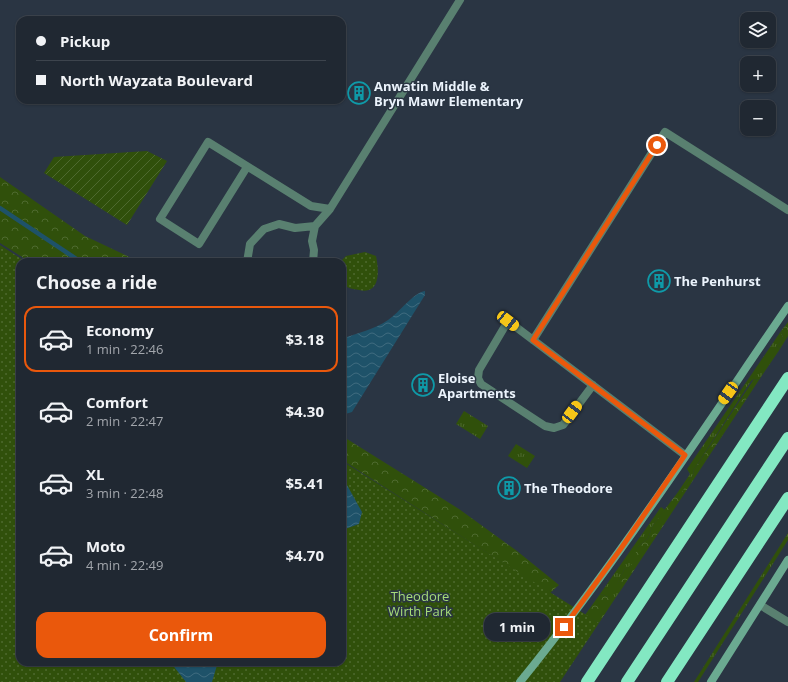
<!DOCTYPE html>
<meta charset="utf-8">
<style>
body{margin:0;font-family:"Open Sans",sans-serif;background:#28303a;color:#f1f3f6;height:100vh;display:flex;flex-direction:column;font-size:15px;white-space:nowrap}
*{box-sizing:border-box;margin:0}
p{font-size:13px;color:#a2a6ac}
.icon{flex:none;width:22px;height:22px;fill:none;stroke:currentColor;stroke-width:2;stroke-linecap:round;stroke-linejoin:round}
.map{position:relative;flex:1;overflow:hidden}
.panel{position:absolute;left:16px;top:258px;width:330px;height:408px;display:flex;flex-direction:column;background:#202832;border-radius:12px;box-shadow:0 1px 3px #0004,0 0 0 1px #3d444d}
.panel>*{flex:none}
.top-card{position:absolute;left:16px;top:16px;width:330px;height:88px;border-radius:12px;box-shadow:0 1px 3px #0004,0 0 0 1px #3d444d;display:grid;align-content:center;height:88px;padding:0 20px;background:#202832}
.buttons{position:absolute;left:740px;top:12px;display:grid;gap:8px}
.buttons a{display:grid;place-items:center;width:36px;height:36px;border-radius:8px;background:#202832;box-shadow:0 1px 3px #0004,0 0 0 1px #3d444d;font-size:20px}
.end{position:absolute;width:18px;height:18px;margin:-9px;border:5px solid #ea580c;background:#fff;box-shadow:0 0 0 2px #fff}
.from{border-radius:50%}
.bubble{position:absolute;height:28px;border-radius:12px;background:#202832;box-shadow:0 1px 3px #0004,0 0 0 1px #3d444d;font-size:13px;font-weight:700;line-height:28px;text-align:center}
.car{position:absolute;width:12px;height:24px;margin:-12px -6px;border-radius:5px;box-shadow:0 0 3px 1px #0007;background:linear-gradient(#f5c518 24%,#345 0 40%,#f5c518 0 76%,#345 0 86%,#f5c518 0)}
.top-card b{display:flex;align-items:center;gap:14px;height:38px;font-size:15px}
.top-card b+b{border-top:1px solid #3d444d}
.top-card i{width:10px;height:10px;background:#f1f3f6}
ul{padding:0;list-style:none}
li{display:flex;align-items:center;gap:12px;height:66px;margin:0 8px 6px;padding:0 12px;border:2px solid transparent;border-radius:12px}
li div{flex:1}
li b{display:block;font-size:15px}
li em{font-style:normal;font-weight:700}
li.selected{border-color:#ea580c}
li>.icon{width:36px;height:36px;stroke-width:1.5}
h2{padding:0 20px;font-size:18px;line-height:48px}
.cta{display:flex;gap:8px;margin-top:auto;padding:8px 20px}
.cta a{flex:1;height:46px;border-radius:12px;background:#ea580c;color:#fff;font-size:16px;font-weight:700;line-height:46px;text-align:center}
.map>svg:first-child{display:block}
</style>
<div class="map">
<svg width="788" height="682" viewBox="0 0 788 682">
<defs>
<pattern id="grass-tufts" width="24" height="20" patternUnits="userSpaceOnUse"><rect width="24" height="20" fill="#30500b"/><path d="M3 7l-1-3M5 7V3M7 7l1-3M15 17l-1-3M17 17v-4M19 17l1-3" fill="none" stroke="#4e6a2f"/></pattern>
<pattern id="forest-crowns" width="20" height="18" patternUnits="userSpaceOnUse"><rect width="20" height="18" fill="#30500b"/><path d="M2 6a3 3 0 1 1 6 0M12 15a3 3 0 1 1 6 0" fill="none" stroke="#4e6a2f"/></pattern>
<pattern id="park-dots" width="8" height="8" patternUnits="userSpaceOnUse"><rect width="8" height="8" fill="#30500b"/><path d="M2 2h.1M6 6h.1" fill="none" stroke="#4e6a2f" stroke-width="1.8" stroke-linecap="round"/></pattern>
<pattern id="garden-furrows" width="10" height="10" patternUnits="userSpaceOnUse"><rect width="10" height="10" fill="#30500b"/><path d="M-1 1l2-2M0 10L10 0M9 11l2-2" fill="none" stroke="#4e6a2f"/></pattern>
<pattern id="water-waves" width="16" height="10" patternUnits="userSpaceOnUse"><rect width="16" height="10" fill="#1e5269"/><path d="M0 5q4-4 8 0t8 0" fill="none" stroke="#3f6b7f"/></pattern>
</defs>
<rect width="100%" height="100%" fill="#2a3543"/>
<path fill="url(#grass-tufts)" d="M781,331L783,338L777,347L780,349L759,380L754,379L751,381L693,471L694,474L684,486L685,489L682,492H678L690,474L687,469Z
M464,411L488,426L480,439L456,424Z
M516,444L535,456L527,468L508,456Z
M661,507L665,510L653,525L648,538L638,547L635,563L624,570L617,585L621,590L616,597H608L600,594Z
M788,533V540L698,682H694Z"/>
<path fill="url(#forest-crowns)" d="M0,177L85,236L140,262H30L0,243Z
M788,322V336L780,349L777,347L783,338L781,331Z
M754,379L759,380L621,590L616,586L624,570L634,563L633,560L638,547L648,538L653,525L678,492H682L684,489V486L694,474L693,471Z
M342,438L347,439L459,509L517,551L559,585L550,593L342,460Z
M600,594L608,597H616L599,623L585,615Z"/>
<path fill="url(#park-dots)" d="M0,245L26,262H20V662H342V461L599,623L560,682H0Z
M365,252L376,256C379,270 381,295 359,290C352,289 348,288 342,284V262H340L346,256Z"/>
<path fill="url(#garden-furrows)" d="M147,151L167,161L127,225L44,173L54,157Z"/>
<path fill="url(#water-waves)" d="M425,291V295L352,412L342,415V339C357,333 375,329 388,320C399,313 414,292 425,291Z
M342,480L347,485L362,512L359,524L345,529L342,527Z
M218,662L212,682H186L171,663Z"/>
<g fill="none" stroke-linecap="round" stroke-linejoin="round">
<path stroke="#1e5269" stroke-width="4.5" d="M0,208L81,262"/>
<path stroke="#598070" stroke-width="8" d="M247,167L199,244L160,219L208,142L311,206L330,209
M247,262L250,244L264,229L279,224L295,228L315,226
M313,262L314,250L312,241L315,226L330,209L460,0
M533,340L665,132L788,210
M593,385L563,425L554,428L545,426L481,384L478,378L479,370L508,321L685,455
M760,605L788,622"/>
<path stroke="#6baa91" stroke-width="8" d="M520,682C617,562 701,433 788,306
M711,682L788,560"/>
<path stroke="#83e8c2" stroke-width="12" d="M587,682L788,378
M627,682L788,438
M667,682L788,498"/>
</g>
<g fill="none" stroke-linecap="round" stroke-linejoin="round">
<path stroke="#ea580c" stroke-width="5" d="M564,627L622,547L685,455L533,340L657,145"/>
</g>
<defs>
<g id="building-ring" transform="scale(1.15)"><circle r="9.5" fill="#2a3543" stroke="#0f9aa8" stroke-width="1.5"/><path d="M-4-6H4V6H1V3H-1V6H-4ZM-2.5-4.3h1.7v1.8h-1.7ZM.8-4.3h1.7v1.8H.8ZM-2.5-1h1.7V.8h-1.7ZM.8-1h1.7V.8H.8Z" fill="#0f9aa8"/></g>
</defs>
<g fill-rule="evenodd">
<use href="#building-ring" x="359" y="93"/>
<use href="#building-ring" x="659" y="281"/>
<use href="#building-ring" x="423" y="385"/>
<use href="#building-ring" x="509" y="488"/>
</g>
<g text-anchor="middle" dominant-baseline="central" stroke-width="3" stroke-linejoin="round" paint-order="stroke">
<g font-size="13" font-weight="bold" fill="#ebf3fc" stroke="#2a3543" text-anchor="start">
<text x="374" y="86">Anwatin Middle &amp;<tspan x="374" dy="15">Bryn Mawr Elementary</tspan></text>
<text x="674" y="281">The Penhurst</text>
<text x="438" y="378">Eloise<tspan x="438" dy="15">Apartments</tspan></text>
<text x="524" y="488">The Theodore</text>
</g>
<g font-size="13" fill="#a6dc78" stroke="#2a3543">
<text x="420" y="596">Theodore<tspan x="420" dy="15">Wirth Park</tspan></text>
</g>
</g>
</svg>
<div class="buttons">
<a><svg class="icon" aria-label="layers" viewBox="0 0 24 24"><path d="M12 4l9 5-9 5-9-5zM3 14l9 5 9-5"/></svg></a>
<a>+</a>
<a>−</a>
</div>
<i class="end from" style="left:657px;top:145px"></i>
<i class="end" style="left:564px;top:627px"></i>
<div class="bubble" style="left:484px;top:613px;width:66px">1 min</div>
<i class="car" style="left:508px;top:321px;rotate:128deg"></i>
<i class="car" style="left:728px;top:393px;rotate:215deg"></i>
<i class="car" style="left:572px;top:412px;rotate:37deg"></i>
<div class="top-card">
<b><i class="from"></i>Pickup</b>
<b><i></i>North Wayzata Boulevard</b>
</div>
<section class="panel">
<h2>Choose a ride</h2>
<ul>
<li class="selected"><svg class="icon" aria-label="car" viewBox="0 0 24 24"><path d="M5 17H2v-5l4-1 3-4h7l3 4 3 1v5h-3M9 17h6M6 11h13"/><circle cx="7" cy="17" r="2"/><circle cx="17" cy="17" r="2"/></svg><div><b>Economy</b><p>1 min · 22:46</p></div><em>$3.18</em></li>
<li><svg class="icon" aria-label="car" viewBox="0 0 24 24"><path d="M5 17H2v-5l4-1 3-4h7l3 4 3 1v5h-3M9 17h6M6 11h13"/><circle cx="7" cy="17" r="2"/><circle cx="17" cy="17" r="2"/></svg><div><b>Comfort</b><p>2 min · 22:47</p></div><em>$4.30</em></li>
<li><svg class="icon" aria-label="car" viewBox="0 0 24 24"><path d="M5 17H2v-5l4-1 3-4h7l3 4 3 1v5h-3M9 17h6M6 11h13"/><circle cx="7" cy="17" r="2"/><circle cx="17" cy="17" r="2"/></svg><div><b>XL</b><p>3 min · 22:48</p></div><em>$5.41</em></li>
<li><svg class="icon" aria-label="car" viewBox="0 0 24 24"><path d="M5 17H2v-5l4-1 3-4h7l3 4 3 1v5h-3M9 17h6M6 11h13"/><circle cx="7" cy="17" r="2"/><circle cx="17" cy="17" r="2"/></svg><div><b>Moto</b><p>4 min · 22:49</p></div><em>$4.70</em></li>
</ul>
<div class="cta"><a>Confirm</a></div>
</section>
</div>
